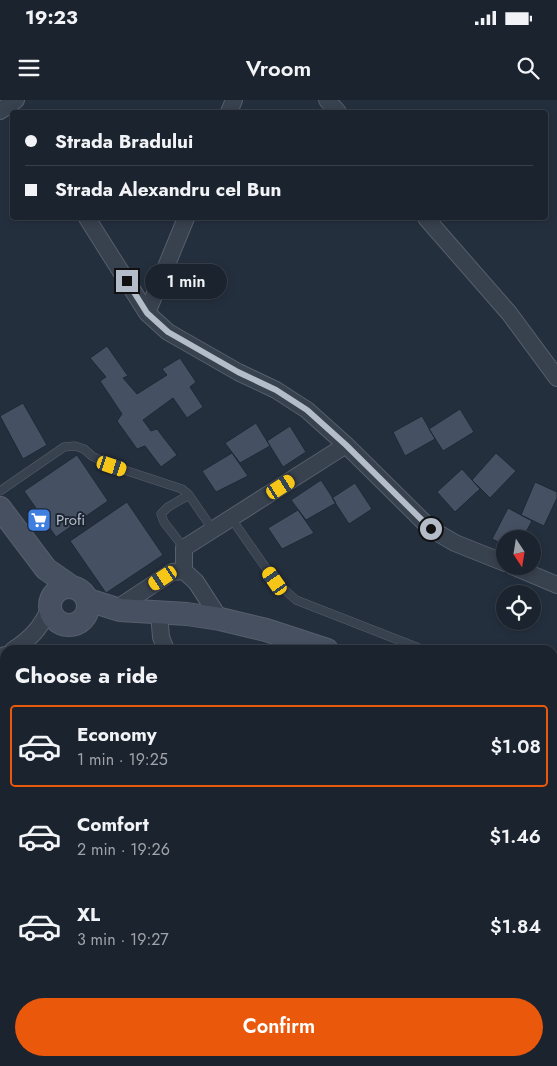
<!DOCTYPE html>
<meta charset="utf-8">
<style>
body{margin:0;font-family:Jost,sans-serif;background:#242b36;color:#f1f3f6;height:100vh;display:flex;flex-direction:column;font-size:19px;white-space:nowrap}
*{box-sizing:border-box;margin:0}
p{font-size:16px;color:#a0a4aa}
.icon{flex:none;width:28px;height:28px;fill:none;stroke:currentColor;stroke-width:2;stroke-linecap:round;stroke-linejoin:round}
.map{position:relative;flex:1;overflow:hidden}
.sheet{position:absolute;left:0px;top:545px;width:558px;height:421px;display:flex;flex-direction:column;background:#1b232e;border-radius:15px 15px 0 0;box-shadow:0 2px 8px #0003,0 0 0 1px #39404a}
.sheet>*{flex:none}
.hud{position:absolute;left:10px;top:10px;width:538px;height:110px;border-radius:5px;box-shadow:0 2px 8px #0003,0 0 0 1px #39404a;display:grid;align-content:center;height:110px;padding:0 15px;background:#1b232e}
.needle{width:32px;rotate:168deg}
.tools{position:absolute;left:496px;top:430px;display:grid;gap:10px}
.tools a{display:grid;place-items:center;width:45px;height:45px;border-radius:50%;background:#1b232e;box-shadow:0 2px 8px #0003,0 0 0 1px #39404a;font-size:25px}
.end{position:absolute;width:22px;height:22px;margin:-11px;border:6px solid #b4bcc9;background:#111;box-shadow:0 0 0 2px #111}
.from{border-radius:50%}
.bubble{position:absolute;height:35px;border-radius:18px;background:#1b232e;box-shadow:0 2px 8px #0003,0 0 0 1px #39404a;font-size:16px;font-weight:600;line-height:35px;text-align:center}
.car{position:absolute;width:15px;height:30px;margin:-15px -8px;border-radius:6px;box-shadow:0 0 4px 1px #0007;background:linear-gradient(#f5c518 24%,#345 0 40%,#f5c518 0 76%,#345 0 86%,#f5c518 0)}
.hud b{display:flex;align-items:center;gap:18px;height:48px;font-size:19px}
.hud b+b{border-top:1px solid #39404a}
.hud i{width:12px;height:12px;background:#f1f3f6}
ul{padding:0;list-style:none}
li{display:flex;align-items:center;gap:15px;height:82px;margin:0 10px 8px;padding:0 5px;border:2px solid transparent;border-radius:5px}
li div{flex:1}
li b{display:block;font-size:19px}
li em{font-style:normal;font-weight:600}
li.selected{border-color:#ea580c}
li>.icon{width:45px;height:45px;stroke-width:1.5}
h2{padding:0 15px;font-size:22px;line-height:60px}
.primary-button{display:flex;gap:10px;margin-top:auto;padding:10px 15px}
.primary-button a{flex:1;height:58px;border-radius:30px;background:#ea580c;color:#fff;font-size:20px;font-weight:600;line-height:58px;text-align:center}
.status{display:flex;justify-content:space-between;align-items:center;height:35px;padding:0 25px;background:#1b232e;direction:ltr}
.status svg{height:14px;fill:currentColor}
header{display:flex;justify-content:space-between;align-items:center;height:65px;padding:0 15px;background:#1b232e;font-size:22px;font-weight:600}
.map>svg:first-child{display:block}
</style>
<div class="status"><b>19:23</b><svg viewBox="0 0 49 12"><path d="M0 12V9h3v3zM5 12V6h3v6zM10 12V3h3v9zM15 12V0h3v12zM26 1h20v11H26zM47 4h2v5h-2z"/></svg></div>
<header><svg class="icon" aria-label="menu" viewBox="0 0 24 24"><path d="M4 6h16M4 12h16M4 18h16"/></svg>Vroom<svg class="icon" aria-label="search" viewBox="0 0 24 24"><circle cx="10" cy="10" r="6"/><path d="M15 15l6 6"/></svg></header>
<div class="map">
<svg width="557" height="966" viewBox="0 0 557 966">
<rect width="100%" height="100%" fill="#242f3e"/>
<path fill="#455162" stroke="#1f2835" d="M107,246L128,276L123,278L137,294L167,275L162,269L180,258L196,282L190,287L203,307L187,318L173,298L143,320L151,331L157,329L177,355L161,367L145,346L137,349L117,321L122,314L100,281L106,277L90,258Z
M23,303L47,345L23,359L0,316Z
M460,309L474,332L443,351L429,329Z
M422,316L435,339L405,356L393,332Z
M256,323L270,346L240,363L225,343Z
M290,326L306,352L283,367L267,341Z
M232,353L248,376L216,392L202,371Z
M496,353L516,371L490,398L472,380Z
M77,355L108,401L56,437L24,391Z
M462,369L480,389L455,412L437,392Z
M321,380L336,403L306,420L291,400Z
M535,382L557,392V398L544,426L521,415Z
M355,383L372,409L349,424L332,398Z
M127,402L163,455L106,493L70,441Z
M508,408L532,421L522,439H505V445L492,439Z
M298,410L314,433L282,449L268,428Z"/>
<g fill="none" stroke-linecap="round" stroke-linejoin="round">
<g stroke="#565f6c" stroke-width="9">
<path id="lane" d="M0,391L64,347L75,346L84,349L92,356L112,366L182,389L189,395L213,430
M231,418L275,481L296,500L424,550
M184,448L164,422L161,414L168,407L189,395"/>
</g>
<g stroke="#565f6c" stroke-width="18">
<path id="street" d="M327,0L338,12
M0,11L16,0
M229,12L234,0
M87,118L147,213L168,232L238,272L276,290L307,310L346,345L431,429L455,443L505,463
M426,118L509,213L557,278
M147,213L186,118
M512,466L557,485
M184,471V448L346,345
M184,471L196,482L220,519
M116,509L172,472L184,471
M159,513L161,537L166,550
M13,550C32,538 40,528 50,508
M0,558L5,555
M552,797L557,798
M478,961L487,966
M403,966L405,961"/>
</g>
<g stroke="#565f6c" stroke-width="24">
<path id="secondary" d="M0,408L46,469L72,487
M50 506a19 19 0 1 1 38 0a19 19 0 1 1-38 0Z
M88,500L120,510L187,514L220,519L266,530L327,550
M552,649L557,651"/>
</g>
<use href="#lane" stroke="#38414e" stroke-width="8"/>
<use href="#street" stroke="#38414e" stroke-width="16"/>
<use href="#secondary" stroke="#465061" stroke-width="22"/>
</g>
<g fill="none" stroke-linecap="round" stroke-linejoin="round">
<path stroke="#b4bcc9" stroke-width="6" d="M127,181L147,213L168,232L238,272L276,290L307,310L346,345L431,429"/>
</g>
<defs>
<g id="supermarket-square" transform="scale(1.25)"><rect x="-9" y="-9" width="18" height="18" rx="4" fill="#3f7fe0" stroke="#1d2633"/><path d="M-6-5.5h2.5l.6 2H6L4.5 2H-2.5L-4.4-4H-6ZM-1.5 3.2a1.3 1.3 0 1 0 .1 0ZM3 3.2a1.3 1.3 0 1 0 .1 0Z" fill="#fff"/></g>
</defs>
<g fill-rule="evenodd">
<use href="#supermarket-square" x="39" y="420"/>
</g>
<g text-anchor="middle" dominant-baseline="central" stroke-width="4" stroke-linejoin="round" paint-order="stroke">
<g font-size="15" fill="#b4bcc9" stroke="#1d2633" text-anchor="start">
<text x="56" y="420">Profi</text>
</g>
</g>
</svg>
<div class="tools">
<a><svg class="needle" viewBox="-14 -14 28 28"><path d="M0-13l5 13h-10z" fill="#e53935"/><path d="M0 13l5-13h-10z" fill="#a0a4aa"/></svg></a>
<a><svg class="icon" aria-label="locate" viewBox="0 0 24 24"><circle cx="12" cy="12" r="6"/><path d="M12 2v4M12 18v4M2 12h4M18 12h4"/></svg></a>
</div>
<i class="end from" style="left:431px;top:429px"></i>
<i class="end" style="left:127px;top:181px"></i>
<div class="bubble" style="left:145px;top:164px;width:82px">1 min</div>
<i class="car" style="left:112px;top:366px;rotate:108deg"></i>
<i class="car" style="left:281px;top:387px;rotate:57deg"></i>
<i class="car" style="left:163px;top:478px;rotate:236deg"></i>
<i class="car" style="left:275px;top:481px;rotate:325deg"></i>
<div class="hud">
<b><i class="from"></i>Strada Bradului</b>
<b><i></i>Strada Alexandru cel Bun</b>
</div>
<section class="sheet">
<h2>Choose a ride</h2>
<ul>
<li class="selected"><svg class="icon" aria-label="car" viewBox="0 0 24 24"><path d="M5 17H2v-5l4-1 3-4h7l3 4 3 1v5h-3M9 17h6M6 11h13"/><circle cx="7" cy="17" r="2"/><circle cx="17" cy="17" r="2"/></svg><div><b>Economy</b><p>1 min · 19:25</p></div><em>$1.08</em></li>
<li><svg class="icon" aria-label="car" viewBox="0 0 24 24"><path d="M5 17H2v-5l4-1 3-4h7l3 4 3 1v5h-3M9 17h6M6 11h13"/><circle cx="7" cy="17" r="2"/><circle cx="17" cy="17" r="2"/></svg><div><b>Comfort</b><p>2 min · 19:26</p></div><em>$1.46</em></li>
<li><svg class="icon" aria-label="car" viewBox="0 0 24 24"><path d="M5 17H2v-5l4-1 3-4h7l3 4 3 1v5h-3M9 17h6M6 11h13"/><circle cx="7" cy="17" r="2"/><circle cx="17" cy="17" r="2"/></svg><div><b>XL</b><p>3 min · 19:27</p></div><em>$1.84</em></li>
</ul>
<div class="primary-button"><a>Confirm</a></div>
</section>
</div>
